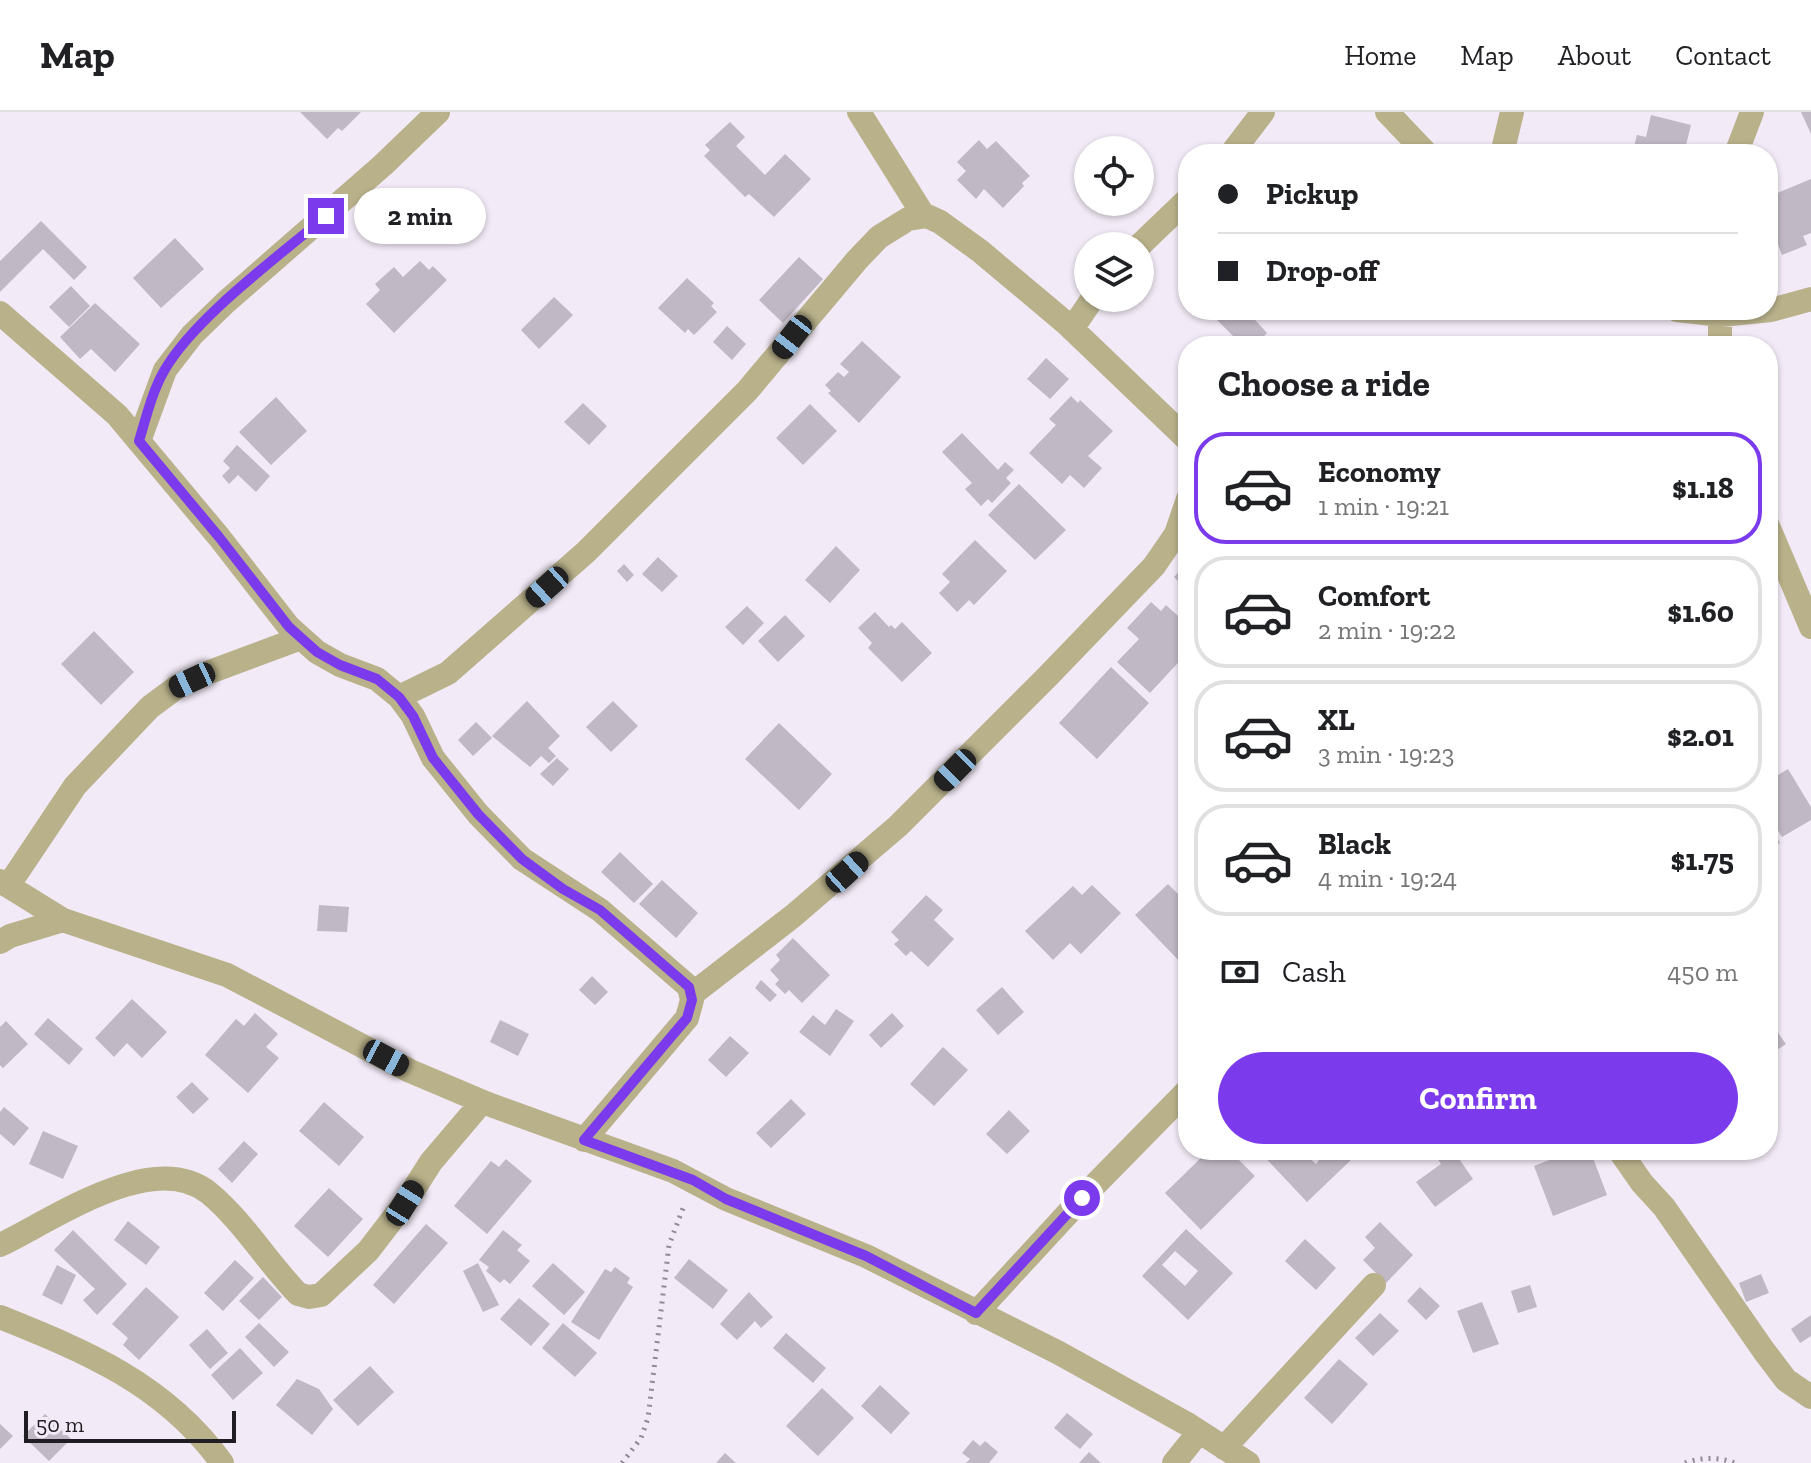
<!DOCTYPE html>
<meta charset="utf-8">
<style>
body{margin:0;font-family:"Zilla Slab",serif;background:#f6f6f6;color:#202124;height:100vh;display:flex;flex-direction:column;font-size:30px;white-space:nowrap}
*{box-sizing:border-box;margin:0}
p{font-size:26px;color:#757577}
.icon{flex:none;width:44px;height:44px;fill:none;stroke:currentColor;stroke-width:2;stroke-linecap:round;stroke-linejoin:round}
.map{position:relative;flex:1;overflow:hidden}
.sheet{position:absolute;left:1178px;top:224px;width:600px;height:824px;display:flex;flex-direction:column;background:#fff;border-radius:32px;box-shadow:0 2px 6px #0004}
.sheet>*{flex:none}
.top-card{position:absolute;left:1178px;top:32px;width:600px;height:176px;border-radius:32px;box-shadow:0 2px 6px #0004;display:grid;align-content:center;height:176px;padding:0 40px;background:#fff}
.tools{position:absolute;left:1074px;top:24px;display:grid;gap:16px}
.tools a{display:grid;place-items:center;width:80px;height:80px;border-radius:50%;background:#fff;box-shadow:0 2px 6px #0004;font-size:40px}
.scale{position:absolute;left:24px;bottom:20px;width:212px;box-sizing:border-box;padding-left:8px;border:4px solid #211e23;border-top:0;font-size:22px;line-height:28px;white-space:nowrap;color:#211e23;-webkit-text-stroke:6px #f2eaf6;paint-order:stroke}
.end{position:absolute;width:36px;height:36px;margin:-18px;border:10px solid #7c3aed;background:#fff;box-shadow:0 0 0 4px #fff}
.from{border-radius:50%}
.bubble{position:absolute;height:56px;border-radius:28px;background:#fff;box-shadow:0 2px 6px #0004;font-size:26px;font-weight:700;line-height:56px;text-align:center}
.car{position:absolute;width:24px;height:48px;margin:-24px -12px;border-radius:10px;box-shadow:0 0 6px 2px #0007;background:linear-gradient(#222 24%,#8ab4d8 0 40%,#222 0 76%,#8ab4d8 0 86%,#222 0)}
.top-card b{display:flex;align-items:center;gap:28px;height:76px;font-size:30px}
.top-card b+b{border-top:2px solid #e0e0e0}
.top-card i{width:20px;height:20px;background:#202124}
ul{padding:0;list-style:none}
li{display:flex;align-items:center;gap:24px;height:112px;margin:0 16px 12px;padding:0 24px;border:4px solid #e0e0e0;border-radius:32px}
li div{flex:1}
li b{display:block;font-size:30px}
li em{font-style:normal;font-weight:700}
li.current{border-color:#7c3aed}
li>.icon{width:72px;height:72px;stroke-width:1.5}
h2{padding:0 40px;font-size:36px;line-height:96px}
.pay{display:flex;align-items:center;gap:20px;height:88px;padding:0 40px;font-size:30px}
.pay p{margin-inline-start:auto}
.button{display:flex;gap:16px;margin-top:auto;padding:16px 40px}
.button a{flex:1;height:92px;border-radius:48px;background:#7c3aed;color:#fff;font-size:32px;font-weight:700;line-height:92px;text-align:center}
header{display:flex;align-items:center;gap:48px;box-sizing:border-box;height:112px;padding:0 40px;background:#fff;border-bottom:2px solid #e0e0e0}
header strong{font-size:38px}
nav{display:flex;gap:44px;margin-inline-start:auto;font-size:28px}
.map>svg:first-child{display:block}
</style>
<header>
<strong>Map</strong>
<nav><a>Home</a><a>Map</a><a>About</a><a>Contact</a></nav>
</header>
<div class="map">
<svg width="1811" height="1351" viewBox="0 0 1811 1351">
<rect width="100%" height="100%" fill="#f2eaf6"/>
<path fill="#c0b8c4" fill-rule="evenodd" d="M300,0H361L342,19L338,16L327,27Z
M1801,0H1811V22Z
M1651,3L1691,13L1686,33L1697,36L1696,42H1632L1637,23L1646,25Z
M730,10L745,25L736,34L765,63L785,42L811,67L774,105L749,82L745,85L704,44L710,38L705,33Z
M979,28L987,37L996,29L1030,64L1022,71L1024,74L1003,96L984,77L976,87L957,68L966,59L957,50Z
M1811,67V121L1803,124L1807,133L1782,143L1768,107V85Z
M41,109L87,155L74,168L43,137L0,180V149Z
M175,126L204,157L161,196L133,166Z
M799,145L823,167L783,211L759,188Z
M420,149L429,158L433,154L447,168L394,221L366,192L380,178L375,172L394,155L403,165Z
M687,166L714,191L711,194L717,200L694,223L688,217L685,221L658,196Z
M71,174L90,194L69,215L49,195Z
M554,185L573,203L539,237L521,218Z
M95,191L140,232L115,260L91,237L80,247L60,225Z
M1225,198H1234L1241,205L1247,199L1267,221L1262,226L1270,234H1243L1216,207Z
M727,214L746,232L732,248L713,230Z
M862,229L901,265L859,311L828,281L831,279L825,273L838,260L844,265L849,260L840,252Z
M1046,246L1069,267L1050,287L1027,267Z
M1071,284L1078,291L1080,288L1113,319L1088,344L1102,356L1084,376L1070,363L1062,372L1029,341L1056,313L1049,307Z
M276,285L307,319L271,353L239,320Z
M583,291L607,314L589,333L564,310Z
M810,292L837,319L803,353L776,326Z
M962,321L998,358L1005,350L1014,358L1006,366L1011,371L992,391L988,387L981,394L965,377L972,371L942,340Z
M237,333L270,364L256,380L238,363L229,372L222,364L230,356L223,349Z
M1019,372L1066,418L1035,448L988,403Z
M975,428L1007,459L974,493L969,488L957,500L939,481L950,470L942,462Z
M836,434L860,458L830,491L805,468Z
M658,445L678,464L662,480L642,462Z
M1188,450V479L1174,465Z
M624,452L634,463L627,470L617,459Z
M1151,490L1161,499L1166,493L1188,513V521L1182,527L1188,533V540L1150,581L1117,550L1139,527L1127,516Z
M747,494L764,511L743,533L725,515Z
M875,500L889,515L891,513L895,517L902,510L932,541L902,570L868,536L872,531L858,516Z
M785,503L805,524L778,550L758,529Z
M94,519L134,560L101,593L61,552Z
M1111,555L1149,591L1097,647L1059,611Z
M527,589L560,624L548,636L556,644L549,651L541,644L530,655L492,624Z
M613,589L638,614L611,640L586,615Z
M476,610L492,626L473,644L458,628Z
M779,611L832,662L799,698L745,647Z
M557,646L569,657L553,674L540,662Z
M1788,657L1811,695V708L1782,725L1768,703V669Z
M1768,710L1780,731L1768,737Z
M620,740L653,772L634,791L601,760Z
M662,768L698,801L676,826L639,792Z
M1168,772L1188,792V848L1183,853L1135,803Z
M1092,773L1121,801L1081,842L1070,831L1053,848L1025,819L1073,774L1082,783Z
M926,783L943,798L934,808L954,827L928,855L911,839L906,844L894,832L899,828L891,820Z
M319,793L349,795L347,820L317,819Z
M793,826L830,863L802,891L789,878L785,882L775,872L779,868L770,858L780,848L776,843Z
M592,864L608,880L595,893L579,878Z
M761,868L777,883L770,890L755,876Z
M1002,875L1024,900L998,923L976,898Z
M132,887L167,920L142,946L127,931L114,945L95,926Z
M836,897L854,909L830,944L799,920L813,903L825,913Z
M255,901L278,922L266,935L279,946L248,981L205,943L236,907L244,914Z
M892,901L904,914L881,936L869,923Z
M48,906L83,937L69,953L34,922Z
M500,908L529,922L518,944L490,930Z
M6,909L28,932L3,956L0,953V915Z
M1774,915L1786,932L1768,944V919Z
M730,924L749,941L726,965L708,948Z
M943,935L968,958L934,994L910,972Z
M192,970L209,987L193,1002L176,985Z
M791,987L806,1002L771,1036L756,1021Z
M324,990L364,1025L339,1054L299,1019Z
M4,995L29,1016L14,1034L0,1022V1000Z
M1009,998L1030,1019L1007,1042L986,1022Z
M43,1019L78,1034L63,1067L29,1052Z
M244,1029L258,1042L232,1071L218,1057Z
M1209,1038H1229L1255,1064L1201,1118L1165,1081Z
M1258,1038H1301L1316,1052L1322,1044L1316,1038H1344L1352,1047L1307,1090Z
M1432,1038H1453L1473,1067L1435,1095L1416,1070L1441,1052Z
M1575,1038H1590L1607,1083L1553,1104L1534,1054Z
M506,1047L532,1069L487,1122L454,1094L491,1049L499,1055Z
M329,1076L363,1107L328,1145L294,1114Z
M128,1109L160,1135L146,1153L114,1128Z
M1380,1110L1413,1143L1386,1171L1363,1148L1375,1136L1365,1125Z
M426,1112L448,1131L394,1192L373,1173Z
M1186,1117L1233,1161L1188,1208L1142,1164ZM1175,1139L1198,1159L1185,1174L1162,1153Z
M73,1118L127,1172L97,1203L83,1188L95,1177L54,1138Z
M503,1118L522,1133L517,1138L530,1149L510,1172L504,1167L500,1171L486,1159L489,1155L479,1148Z
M1305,1127L1336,1156L1316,1178L1285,1149Z
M689,1147L728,1178L713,1197L674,1166Z
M235,1148L254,1166L223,1199L204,1181Z
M478,1151L499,1193L483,1200L463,1159Z
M553,1151L585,1180L564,1203L532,1174Z
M57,1153L76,1163L62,1193L42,1183Z
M615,1155L630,1166L627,1171L633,1175L599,1228L571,1210L605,1157L611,1160Z
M1761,1162L1769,1181L1746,1190L1739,1171Z
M263,1165L282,1185L259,1208L239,1189Z
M1530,1173L1537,1195L1518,1201L1511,1179Z
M146,1175L179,1205L139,1248L123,1233L128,1226L112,1212Z
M1420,1175L1440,1194L1426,1208L1407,1189Z
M749,1180L773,1205L761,1216L755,1209L737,1228L720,1212Z
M519,1186L550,1212L531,1234L500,1207Z
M1482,1190L1499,1232L1473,1241L1457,1199Z
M1380,1201L1399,1219L1373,1244L1355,1226Z
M1811,1203V1224L1800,1231L1791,1217Z
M259,1211L289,1240L274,1255L245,1225Z
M563,1211L597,1241L575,1265L542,1236Z
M207,1217L228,1241L210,1257L189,1233Z
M786,1221L826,1256L813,1271L773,1236Z
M240,1236L263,1261L233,1288L211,1263Z
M1339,1247L1368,1272L1332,1312L1304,1286Z
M370,1254L394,1280L358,1314L333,1288Z
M297,1267L319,1277L333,1297L312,1323L276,1293Z
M880,1273L910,1301L891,1322L861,1294Z
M822,1276L854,1306L818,1344L786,1314Z
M1067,1301L1093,1322L1080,1337L1054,1316Z
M45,1302L71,1327L49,1349L23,1324Z
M0,1312L13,1324L0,1337Z
M973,1328L980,1334L985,1329L998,1340L989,1351H966L970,1347L962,1341Z
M1089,1340L1101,1351H1079Z
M725,1341L736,1351H716Z"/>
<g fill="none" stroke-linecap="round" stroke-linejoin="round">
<path stroke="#918b94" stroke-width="5" stroke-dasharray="2 6" stroke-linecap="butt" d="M622,1351L641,1326L648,1306L669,1133L685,1091
M1685,1351C1701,1345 1719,1345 1735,1351"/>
<path stroke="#b9b18a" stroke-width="24" d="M859,0L924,104
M1387,0L1427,42
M1231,42L1263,0
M1502,42L1512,0
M1736,42L1752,0
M1139,134L1188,87
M1677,198L1721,203L1771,198L1811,187
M0,201L117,303L219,425L289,515L317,540L340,553L377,567L399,585L413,604L433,646L478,702L522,747L600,798L689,875L692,888L687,906L584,1028
M1072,217L1093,186
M1720,234V198
M139,329L165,258L192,223L226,190L383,53L438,0
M1768,414L1811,515
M399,585L448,561L586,440L747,279L857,148L879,125L908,107L927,104L940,110L980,139L1067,212L1188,328
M0,769L63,808L227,863L410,959L488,992L673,1059L726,1087L866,1144L1059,1241L1189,1313L1248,1351
M8,774L75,674L150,595L177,575L207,561L301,526
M0,830L10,824L63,808
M691,883L793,804L898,714L1048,564L1154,454L1176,422L1188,387
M1619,1038L1642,1071L1664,1095L1764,1239L1786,1268L1811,1285
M0,1133C53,1108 153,1036 209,1081C241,1107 269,1152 298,1182L309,1185L321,1183L368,1139L405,1091L431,1050L482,990
M976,1201L1082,1086L1188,978
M0,1205C87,1240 165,1272 222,1351
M1224,1336L1374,1173
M1174,1351L1199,1320"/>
</g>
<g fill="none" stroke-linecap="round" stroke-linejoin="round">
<path stroke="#7c3aed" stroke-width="10" d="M326,104C278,145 194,206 164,259C152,280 146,306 139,329L219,425L289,515L317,540L340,553L377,567L399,585L413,604L433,646L478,702L522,747L563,777L600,798L689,875L692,888L687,906L584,1028L693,1068L726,1087L866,1144L976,1201L1082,1086"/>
</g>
</svg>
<div class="tools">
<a><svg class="icon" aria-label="locate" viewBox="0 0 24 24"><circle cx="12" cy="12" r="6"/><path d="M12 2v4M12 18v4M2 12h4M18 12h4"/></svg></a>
<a><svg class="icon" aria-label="layers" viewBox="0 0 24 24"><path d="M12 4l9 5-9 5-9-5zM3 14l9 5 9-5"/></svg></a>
</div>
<div class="scale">50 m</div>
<i class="end from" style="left:1082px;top:1086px"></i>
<i class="end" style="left:326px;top:104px"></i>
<div class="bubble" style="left:354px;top:76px;width:132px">2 min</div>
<i class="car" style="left:792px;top:225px;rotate:218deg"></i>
<i class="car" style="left:547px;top:475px;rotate:228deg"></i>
<i class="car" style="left:192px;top:568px;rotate:245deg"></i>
<i class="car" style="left:955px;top:658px;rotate:225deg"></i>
<i class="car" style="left:847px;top:760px;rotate:48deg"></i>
<i class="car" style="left:386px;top:946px;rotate:118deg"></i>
<i class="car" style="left:405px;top:1091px;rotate:32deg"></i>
<div class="top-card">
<b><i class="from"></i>Pickup</b>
<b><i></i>Drop-off</b>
</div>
<section class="sheet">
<h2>Choose a ride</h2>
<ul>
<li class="current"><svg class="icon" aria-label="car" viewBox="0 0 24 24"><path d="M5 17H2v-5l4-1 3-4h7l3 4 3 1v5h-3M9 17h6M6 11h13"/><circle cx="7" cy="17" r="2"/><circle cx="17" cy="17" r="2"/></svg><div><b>Economy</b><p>1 min · 19:21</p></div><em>$1.18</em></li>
<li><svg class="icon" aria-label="car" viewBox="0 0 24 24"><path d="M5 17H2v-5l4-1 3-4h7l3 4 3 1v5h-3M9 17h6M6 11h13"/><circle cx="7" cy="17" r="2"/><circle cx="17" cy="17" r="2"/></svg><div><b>Comfort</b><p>2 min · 19:22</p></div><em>$1.60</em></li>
<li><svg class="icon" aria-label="car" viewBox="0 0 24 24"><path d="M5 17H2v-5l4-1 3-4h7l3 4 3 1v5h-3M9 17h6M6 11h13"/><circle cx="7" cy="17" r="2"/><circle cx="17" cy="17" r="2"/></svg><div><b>XL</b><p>3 min · 19:23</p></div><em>$2.01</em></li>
<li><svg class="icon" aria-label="car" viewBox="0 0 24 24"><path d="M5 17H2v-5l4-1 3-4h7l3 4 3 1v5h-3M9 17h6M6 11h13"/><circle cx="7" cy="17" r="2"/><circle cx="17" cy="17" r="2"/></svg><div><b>Black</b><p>4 min · 19:24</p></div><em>$1.75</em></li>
</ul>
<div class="pay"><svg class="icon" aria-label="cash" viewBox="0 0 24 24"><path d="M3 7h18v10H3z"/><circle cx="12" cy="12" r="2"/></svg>Cash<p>450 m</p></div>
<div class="button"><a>Confirm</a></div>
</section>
</div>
